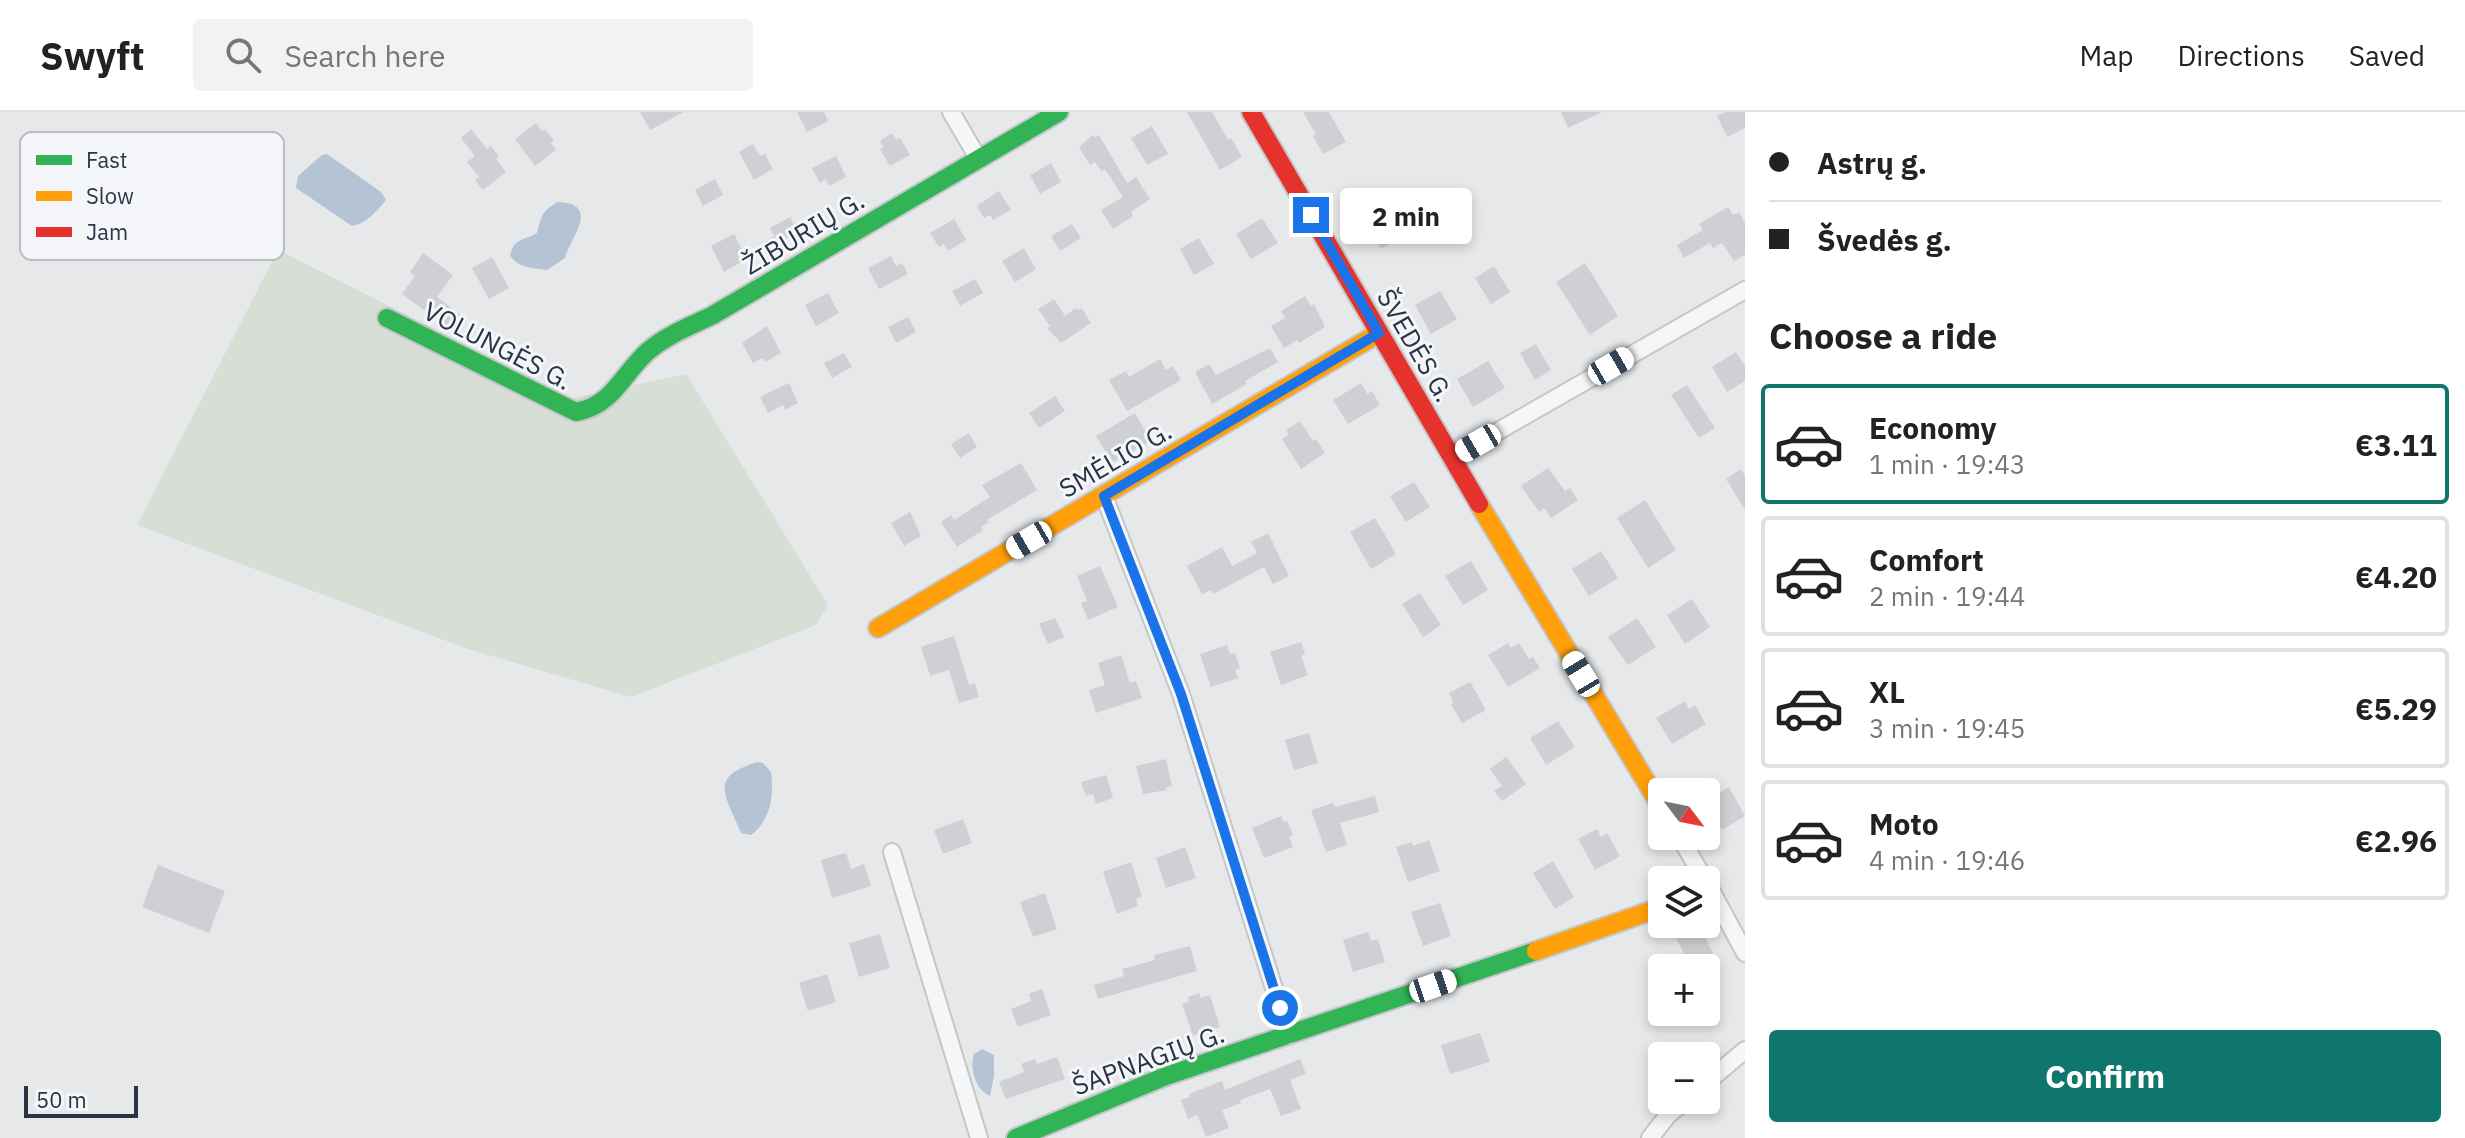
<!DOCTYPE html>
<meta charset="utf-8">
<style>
body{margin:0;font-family:"IBM Plex Sans",sans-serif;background:#f2f2f2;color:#222;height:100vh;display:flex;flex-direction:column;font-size:30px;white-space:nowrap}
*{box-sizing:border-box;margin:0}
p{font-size:26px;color:#767676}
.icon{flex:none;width:44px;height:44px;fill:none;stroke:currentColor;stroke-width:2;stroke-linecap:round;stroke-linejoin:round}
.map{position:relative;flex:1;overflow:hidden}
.drawer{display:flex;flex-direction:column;background:#fff;width:720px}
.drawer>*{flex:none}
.hud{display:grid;align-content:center;height:176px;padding:0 24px;background:#fff}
.needle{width:52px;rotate:122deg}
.tools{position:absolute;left:1648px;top:666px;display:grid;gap:16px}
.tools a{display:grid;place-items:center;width:72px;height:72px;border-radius:8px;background:#fff;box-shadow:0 4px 12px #0003;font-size:40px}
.scale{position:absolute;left:24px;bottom:20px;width:114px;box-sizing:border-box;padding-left:8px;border:4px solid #2b3445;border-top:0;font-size:22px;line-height:28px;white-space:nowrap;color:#2b3445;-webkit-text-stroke:6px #f4f6f9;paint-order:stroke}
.end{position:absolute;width:36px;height:36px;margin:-18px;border:10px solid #1a73e8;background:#fff;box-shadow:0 0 0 4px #fff}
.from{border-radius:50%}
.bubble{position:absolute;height:56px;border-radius:8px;background:#fff;box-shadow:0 4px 12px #0003;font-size:26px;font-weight:700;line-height:56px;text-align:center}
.car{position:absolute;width:24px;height:48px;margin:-24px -12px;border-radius:10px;box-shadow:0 0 6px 2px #0007;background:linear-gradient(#fff 24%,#345 0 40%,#fff 0 76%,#345 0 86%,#fff 0)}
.hud b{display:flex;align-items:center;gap:28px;height:76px;font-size:30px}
.hud b+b{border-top:2px solid #e0e0e0}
.hud i{width:20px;height:20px;background:#222}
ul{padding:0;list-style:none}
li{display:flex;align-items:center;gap:24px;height:120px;margin:0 16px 12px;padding:0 8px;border:4px solid #e0e0e0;border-radius:8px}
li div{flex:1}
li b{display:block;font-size:30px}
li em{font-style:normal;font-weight:700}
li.current{border-color:#0f766e}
li>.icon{width:72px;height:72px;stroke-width:1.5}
h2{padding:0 24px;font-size:36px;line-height:96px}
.button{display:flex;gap:16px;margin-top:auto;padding:16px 24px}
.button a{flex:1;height:92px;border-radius:8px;background:#0f766e;color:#fff;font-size:32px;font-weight:700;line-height:92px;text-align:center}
header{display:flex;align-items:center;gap:48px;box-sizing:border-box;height:112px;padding:0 40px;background:#fff;border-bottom:2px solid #e0e0e0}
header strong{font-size:38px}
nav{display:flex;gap:44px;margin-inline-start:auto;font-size:28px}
.search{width:560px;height:72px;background:#f2f2f2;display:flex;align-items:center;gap:20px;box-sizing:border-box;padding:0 28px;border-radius:8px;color:#767676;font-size:30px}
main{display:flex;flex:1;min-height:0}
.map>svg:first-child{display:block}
</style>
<header>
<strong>Swyft</strong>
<div class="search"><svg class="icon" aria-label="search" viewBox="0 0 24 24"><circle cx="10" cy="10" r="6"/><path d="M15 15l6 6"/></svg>Search here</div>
<nav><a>Map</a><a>Directions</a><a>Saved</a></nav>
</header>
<main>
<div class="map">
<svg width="1745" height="1026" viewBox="0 0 1745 1026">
<rect width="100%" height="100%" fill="#e6e8ea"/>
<path fill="#d6ded6" d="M278,138L572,286L686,262L828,493L816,513L631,585L468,537L137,413Z"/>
<path fill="#b4c4d5" d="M327,42L381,80L386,88C377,99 366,112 352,114L296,76L298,64L322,43Z
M558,90C602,92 570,126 565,146L547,158C533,156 519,156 510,144C514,125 524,129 537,121C542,104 540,100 558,90Z
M757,650L763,651L771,660C774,684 771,708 751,723L741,721C726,683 707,666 757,650Z
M982,937L994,943V964L990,984C976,978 969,957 974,942Z"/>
<path fill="#ced0d3" d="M640,0H684L650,18Z
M797,0H824L828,9L807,20Z
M1187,0H1212L1228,28L1231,26L1242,45L1220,58Z
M1303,0H1329L1346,30L1323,42L1313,24L1316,22Z
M1561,0H1602L1568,16Z
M1725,0H1745V16L1727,25L1717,4Z
M536,11L542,19L545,17L554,29L551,31L556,38L535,54L515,27Z
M1152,14L1168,42L1147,53L1131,26Z
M471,17L487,37L491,34L499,45L496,47L506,60L483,78L475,68L479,65L467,50L475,44L461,26Z
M892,21L896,28L900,26L910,43L890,54L880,37L884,35L880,29Z
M1093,23L1095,26L1099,23L1127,71L1136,65L1150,87L1131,100L1133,104L1113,117L1101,98L1123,85L1105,57L1101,59L1095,50L1090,53L1079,35Z
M753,32L760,44L765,42L773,57L754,68L739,40Z
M836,44L846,65L829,74L826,67L820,71L812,56Z
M1051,51L1061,70L1040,82L1030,63Z
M715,67L723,83L703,94L695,78Z
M999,79L1011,98L993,108L990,103L984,106L977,94Z
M1450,86L1458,99L1463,97L1470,108L1465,111L1467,114L1448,125L1431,98Z
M1389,90L1408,121L1381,137L1370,118L1374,116L1371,112L1377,108L1372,101Z
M1728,95L1733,103L1739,100L1745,111V143L1734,149L1722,131L1713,136L1710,131L1684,146L1677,133L1703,118L1699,112Z
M790,105L798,120L780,130L785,138L772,145L764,130L774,124L770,116Z
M1262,106L1278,131L1251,147L1236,122Z
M954,107L966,128L948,139L944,132L939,135L930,121Z
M1072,112L1081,126L1060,139L1051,124Z
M734,122L747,147L724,160L711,134Z
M1199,126L1214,152L1194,163L1180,137Z
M1024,136L1036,157L1015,170L1002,149Z
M423,141L453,163L437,185L464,205L454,220L402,182L415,164L410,160Z
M891,144L896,154L902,151L908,162L879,177L868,156Z
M492,145L509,176L489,187L472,156Z
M1585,151L1618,204L1590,223L1556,170Z
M1494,154L1510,180L1491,192L1475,166Z
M975,167L983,181L960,194L952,179Z
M1440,179L1457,207L1431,222L1415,193Z
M828,181L839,201L816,214L805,193Z
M1305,184L1311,194L1314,192L1325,215L1299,231L1297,228L1284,236L1271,214L1285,206L1281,199Z
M1054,187L1065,204L1076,196L1078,198L1082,196L1091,211L1061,231L1047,216L1050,214L1038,197Z
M908,205L916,220L896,231L888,215Z
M767,214L781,241L765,250L762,246L753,251L742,231Z
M1536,232L1551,258L1535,268L1520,241Z
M1270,236L1278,250L1245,269L1247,272L1212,292L1195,260L1209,252L1216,263Z
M1736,240L1745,254V269L1727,280L1712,255Z
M844,241L852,255L832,266L824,251Z
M1160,247L1166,258L1173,254L1181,268L1127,299L1109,268L1126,259L1129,265Z
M1488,249L1505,276L1473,295L1457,267Z
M789,271L798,291L785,298L783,293L768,301L760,285Z
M1361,271L1367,282L1372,279L1380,293L1348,312L1333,288Z
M1687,273L1715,316L1699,326L1671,283Z
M1055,284L1065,299L1039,316L1029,301Z
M1135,301L1151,329L1112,351L1096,324Z
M1300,309L1313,329L1316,327L1325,341L1301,357L1282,327L1289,323L1286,318Z
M969,321L977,335L960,346L951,332Z
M1021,351L1037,378L987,408L989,410L981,415L983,418L957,435L941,410L951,403L954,408L990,385L982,373Z
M1548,356L1565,379L1570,376L1578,388L1551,406L1544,396L1539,400L1521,374Z
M1741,357L1745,364V398L1726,367Z
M1414,370L1430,395L1406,410L1390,384Z
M1645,388L1676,438L1648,456L1617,406Z
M910,400L921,424L904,434L891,411Z
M1375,406L1396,442L1371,457L1350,420Z
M1268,421L1289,464L1273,472L1264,455L1213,482L1211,478L1202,482L1187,454L1222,435L1232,454L1257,441L1251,430Z
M1601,439L1618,466L1589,484L1572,457Z
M1471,449L1488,478L1463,493L1445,464Z
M1100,454L1118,495L1088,508L1081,491L1087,489L1077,464Z
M1420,481L1441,513L1423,525L1402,492Z
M1692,487L1710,515L1685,532L1667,503Z
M1055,506L1064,525L1048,532L1039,512Z
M1637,506L1656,535L1628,553L1608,525Z
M954,524L969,573L975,571L979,585L959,591L949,558L930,564L921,535Z
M1301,530L1305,542L1301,544L1308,563L1281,573L1270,540Z
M1508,531L1511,536L1519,531L1529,547L1533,545L1540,556L1508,575L1488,543Z
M1227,533L1230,542L1235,541L1240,556L1235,558L1238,566L1211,575L1200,542Z
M1121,543L1130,571L1136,569L1142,586L1096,601L1089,578L1105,573L1098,551Z
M1470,570L1486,598L1462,611L1451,592L1454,591L1449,581Z
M1685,589L1689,597L1695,593L1706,612L1672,632L1656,606Z
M1558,609L1575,635L1546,653L1530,626Z
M1309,621L1318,651L1294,658L1285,628Z
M1506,645L1526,672L1502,689L1494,679L1502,674L1490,657Z
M1166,647L1172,674L1166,676L1167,678L1143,682L1136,654Z
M1106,663L1113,686L1096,692L1093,682L1086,684L1081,670Z
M1729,675L1745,704L1722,718L1706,689Z
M1375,684L1379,700L1340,711L1347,733L1326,740L1311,698L1333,691L1335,695Z
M1281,704L1284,710L1287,709L1293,723L1289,724L1293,735L1264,746L1252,716Z
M963,707L972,731L943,742L934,718Z
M1597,717L1601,725L1607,721L1620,744L1595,758L1578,727Z
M1429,728L1440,759L1408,770L1396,735L1412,730L1413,734Z
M1185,735L1196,766L1166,776L1156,746Z
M846,741L851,757L864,752L871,774L832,786L821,748Z
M1553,749L1574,785L1555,797L1533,761Z
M1131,750L1142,784L1136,787L1138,794L1117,802L1103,760Z
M158,753L225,779L209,821L142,795Z
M1045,781L1057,817L1033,825L1020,790Z
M1440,791L1451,824L1423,834L1411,800Z
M1678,812H1698L1715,845L1691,856L1671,815Z
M1368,820L1371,829L1378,827L1385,850L1353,860L1343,828Z
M880,822L890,856L859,865L849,831Z
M1190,834L1197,859L1098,887L1094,873L1124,864L1122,857L1155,848L1154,843Z
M827,862L836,890L808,899L799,871Z
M1042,877L1051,903L1018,915L1011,897L1031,889L1029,882Z
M1199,881L1201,886L1210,883L1220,915L1193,924L1182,892L1189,890L1188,885Z
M1480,921L1490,950L1450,962L1441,933Z
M1057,945L1065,967L1006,987L999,970L1024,960L1021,952L1035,947L1037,952Z
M1300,947L1306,962L1290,968L1301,997L1281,1004L1270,977L1240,988L1241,991L1222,998L1229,1016L1206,1025L1197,1003L1188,1007L1181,988L1191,985L1189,982L1222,969L1225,978Z"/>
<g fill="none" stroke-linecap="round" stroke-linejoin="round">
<g stroke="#c4c6c8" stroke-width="20">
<path id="street" d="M951,0L978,46
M1451,346L1745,178
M1104,384L1181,582L1289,924
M1679,724L1705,768
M892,740L979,1026
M1706,769L1745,841
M1706,971L1745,938
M1650,1026L1668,1003L1686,988"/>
</g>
<g stroke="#c4c6c8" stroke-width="22">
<path id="fast" d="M387,206L576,300C612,294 622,263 647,240C666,223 691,214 713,203L1059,0
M1016,1026L1166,964L1536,839"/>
</g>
<g stroke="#c4c6c8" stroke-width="22">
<path id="slow" d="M1479,392L1662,696
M878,516L1379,221
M1536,839L1662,795"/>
</g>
<g stroke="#c4c6c8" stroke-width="22">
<path id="jam" d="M1251,0L1479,392"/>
</g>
<use href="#street" stroke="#f5f6f7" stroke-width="16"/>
<use href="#fast" stroke="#30b455" stroke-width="18"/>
<use href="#slow" stroke="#ff9f0a" stroke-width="18"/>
<use href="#jam" stroke="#e5322d" stroke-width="18"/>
</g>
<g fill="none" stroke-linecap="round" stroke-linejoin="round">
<path stroke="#1a73e8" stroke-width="10" d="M1280,896L1181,582L1104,384L1379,221L1311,103"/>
</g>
<g text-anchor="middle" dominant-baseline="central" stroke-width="6" stroke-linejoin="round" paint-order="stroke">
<g font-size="26" fill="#2b3445" stroke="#f4f6f9">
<text transform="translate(803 120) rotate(-31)">ŽIBURIŲ G.</text>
<text transform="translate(498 233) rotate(27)">VOLUNGĖS G.</text>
<text transform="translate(1416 233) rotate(60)">ŠVEDĖS G.</text>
<text transform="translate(1115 347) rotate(-30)">SMĖLIO G.</text>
<text transform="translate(1148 947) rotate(-20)">ŠAPNAGIŲ G.</text>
</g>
</g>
<rect x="20" y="20" width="264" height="128" rx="12" fill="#f4f6f9" stroke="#b8bcc3" stroke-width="2"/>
<rect x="36" y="43" width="36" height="10" fill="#30b455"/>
<rect x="36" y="79" width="36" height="10" fill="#ff9f0a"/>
<rect x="36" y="115" width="36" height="10" fill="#e5322d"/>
<g font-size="22" fill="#2b3445">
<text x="86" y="56">Fast</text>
<text x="86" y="92">Slow</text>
<text x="86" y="128">Jam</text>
</g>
</svg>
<div class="tools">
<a><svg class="needle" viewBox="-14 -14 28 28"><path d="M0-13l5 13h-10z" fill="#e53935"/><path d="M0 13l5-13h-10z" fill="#767676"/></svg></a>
<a><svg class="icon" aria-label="layers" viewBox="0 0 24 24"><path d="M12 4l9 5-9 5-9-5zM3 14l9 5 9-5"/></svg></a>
<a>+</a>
<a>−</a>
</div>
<div class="scale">50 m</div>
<i class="end from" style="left:1280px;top:896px"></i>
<i class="end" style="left:1311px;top:103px"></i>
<div class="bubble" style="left:1340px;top:76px;width:132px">2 min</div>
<i class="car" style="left:1611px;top:254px;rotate:60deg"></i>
<i class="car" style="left:1478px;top:331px;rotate:240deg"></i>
<i class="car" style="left:1029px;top:428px;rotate:240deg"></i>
<i class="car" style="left:1581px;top:562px;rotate:329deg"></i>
<i class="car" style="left:1433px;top:874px;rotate:71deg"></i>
</div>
<section class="drawer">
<div class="hud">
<b><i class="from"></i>Astrų g.</b>
<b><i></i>Švedės g.</b>
</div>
<h2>Choose a ride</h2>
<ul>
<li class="current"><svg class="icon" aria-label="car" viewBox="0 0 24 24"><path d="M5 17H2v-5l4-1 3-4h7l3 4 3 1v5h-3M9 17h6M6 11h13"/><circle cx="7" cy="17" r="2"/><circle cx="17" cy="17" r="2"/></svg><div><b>Economy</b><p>1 min · 19:43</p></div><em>€3.11</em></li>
<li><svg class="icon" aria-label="car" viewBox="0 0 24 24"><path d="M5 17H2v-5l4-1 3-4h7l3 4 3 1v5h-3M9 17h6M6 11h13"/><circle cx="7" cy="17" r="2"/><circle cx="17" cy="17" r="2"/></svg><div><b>Comfort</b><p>2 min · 19:44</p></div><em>€4.20</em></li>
<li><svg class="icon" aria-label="car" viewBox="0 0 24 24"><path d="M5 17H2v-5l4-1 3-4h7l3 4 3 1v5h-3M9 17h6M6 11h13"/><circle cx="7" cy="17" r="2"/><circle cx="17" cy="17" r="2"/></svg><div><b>XL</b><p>3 min · 19:45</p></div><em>€5.29</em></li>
<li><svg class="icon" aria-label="car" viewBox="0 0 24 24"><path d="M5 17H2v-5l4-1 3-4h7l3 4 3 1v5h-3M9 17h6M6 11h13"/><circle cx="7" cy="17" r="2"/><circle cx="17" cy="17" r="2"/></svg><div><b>Moto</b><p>4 min · 19:46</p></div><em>€2.96</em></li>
</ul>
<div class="button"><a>Confirm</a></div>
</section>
</main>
